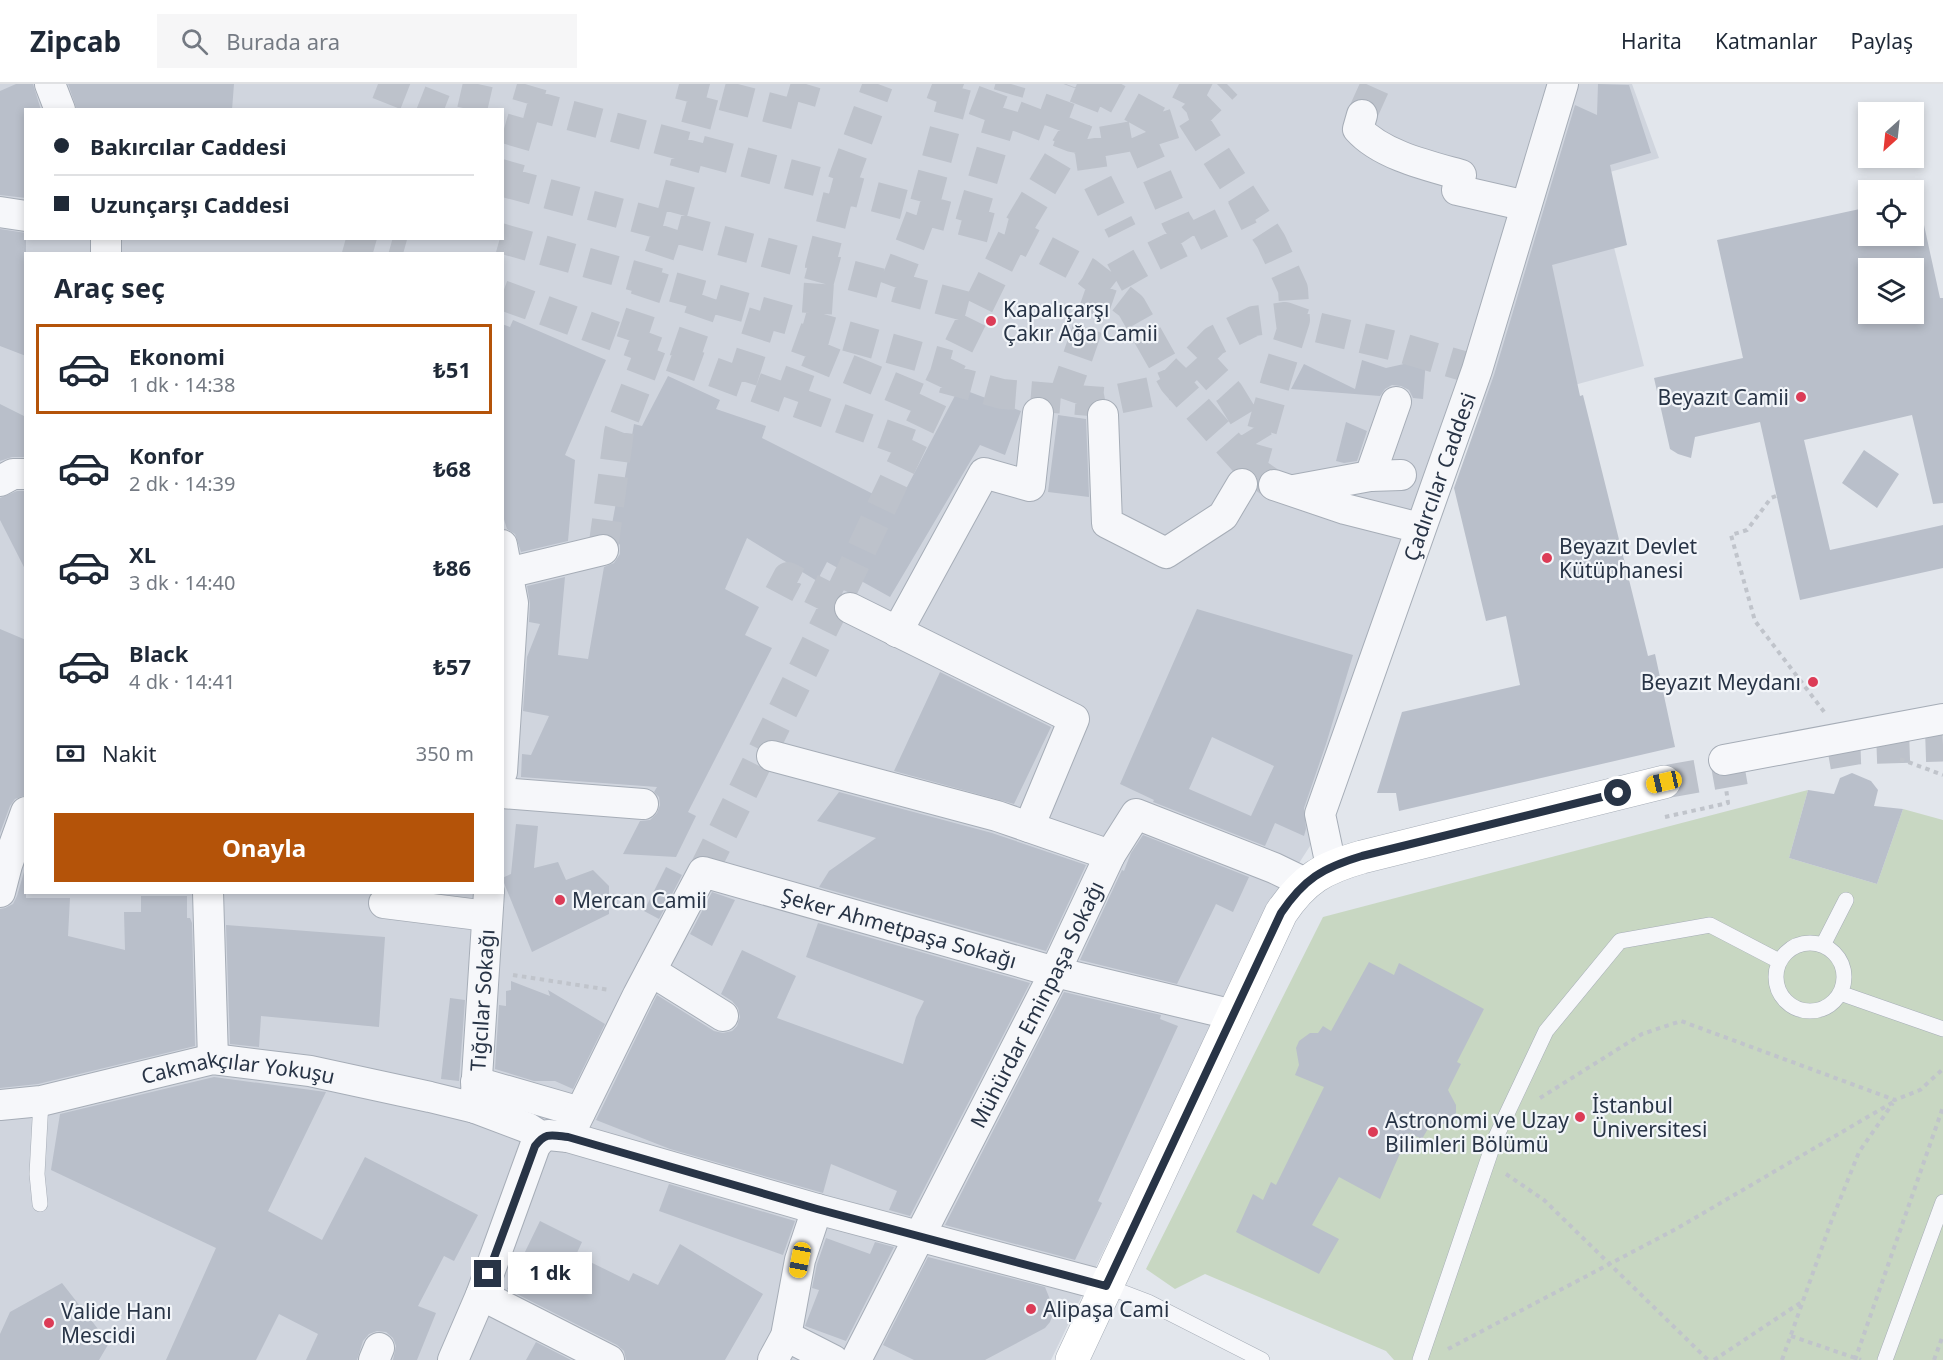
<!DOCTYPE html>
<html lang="tr">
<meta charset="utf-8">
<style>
body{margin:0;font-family:"Noto Sans",sans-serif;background:#f6f6f7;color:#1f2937;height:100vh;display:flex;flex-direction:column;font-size:22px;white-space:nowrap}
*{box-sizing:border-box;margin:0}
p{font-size:20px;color:#747a83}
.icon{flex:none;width:33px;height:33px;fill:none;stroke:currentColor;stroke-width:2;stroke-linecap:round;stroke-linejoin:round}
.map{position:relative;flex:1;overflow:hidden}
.drawer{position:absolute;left:24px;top:168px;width:480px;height:642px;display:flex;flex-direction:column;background:#fff;border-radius:0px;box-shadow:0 3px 9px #0003}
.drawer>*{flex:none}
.hud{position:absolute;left:24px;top:24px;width:480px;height:132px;border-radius:0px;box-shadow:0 3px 9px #0003;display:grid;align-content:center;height:132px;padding:0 30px;background:#fff}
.needle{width:39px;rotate:207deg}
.controls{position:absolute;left:1858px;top:18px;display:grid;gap:12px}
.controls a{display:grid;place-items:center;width:66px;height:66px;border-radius:0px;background:#fff;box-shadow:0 3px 9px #0003;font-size:30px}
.end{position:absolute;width:27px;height:27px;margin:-14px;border:8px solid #283446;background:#fff;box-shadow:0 0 0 3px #fff}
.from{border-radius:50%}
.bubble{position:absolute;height:42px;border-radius:0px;background:#fff;box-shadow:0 3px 9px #0003;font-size:20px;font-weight:700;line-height:42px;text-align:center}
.car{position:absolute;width:18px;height:36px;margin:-18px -9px;border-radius:8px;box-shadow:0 0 4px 2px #0007;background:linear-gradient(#f5c518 24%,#345 0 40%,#f5c518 0 76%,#345 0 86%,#f5c518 0)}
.hud b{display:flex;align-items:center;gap:21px;height:57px;font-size:22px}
.hud b+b{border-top:2px solid #e0e1e3}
.hud i{width:15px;height:15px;background:#1f2937}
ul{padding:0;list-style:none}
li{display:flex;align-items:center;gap:18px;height:90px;margin:0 12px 9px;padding:0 18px;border:3px solid transparent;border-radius:0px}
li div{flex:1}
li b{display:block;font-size:22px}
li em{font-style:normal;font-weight:700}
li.current{border-color:#b45309}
li>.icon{width:54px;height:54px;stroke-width:1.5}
h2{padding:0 30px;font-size:27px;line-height:72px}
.pay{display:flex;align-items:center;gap:15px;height:66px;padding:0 30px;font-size:22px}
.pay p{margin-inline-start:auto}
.action{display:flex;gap:12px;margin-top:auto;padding:12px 30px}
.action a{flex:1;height:69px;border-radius:0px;background:#b45309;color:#fff;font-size:24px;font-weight:700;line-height:69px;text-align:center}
header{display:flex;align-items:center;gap:36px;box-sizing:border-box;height:84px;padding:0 30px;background:#fff;border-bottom:2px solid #e0e1e3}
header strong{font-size:28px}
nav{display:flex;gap:33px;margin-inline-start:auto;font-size:21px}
.search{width:420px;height:54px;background:#f6f6f7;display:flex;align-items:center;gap:15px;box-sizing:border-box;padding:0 21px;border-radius:0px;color:#747a83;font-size:22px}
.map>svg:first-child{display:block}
</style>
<header>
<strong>Zipcab</strong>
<div class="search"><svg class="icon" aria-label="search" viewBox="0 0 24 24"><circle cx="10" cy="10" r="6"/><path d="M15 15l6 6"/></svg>Burada ara</div>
<nav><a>Harita</a><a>Katmanlar</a><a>Paylaş</a></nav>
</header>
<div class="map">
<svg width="1943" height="1276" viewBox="0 0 1943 1276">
<rect width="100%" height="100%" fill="#e2e6ec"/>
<path fill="#d0d5de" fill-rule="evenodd" d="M0,0H1632L1659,74L1596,92L1644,282L1446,336L1310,762L1263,835L1051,1276H0ZM26,26H502V154H26ZM26,170H502V808H26Z"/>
<path fill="#c8d7c2" d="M1808,706L1789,774L1877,800L1903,725L1943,736V1276H1394L1386,1267L1205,1190L1175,1205L1146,1185L1323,833Z"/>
<path fill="#b9bfca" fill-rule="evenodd" d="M16,0H33L41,26H26V114L0,111V7Z
M68,0H234L232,26H77Z
M1598,0L1629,1L1651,69L1610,81L1627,161L1552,181L1580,312L1583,311L1648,572L1655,570L1675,663L1399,727L1396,709H1377L1402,628L1520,601L1506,532L1486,537L1454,404L1494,291L1575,21L1597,31Z
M1869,123V152H1914V142L1924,141L1940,214H1943V419L1933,420L1912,331L1804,356L1830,466L1943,441V484L1800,516L1760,338L1695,353L1691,374L1678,370L1670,365L1654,294L1743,274L1717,156ZM1869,184H1914V230H1869Z
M0,145L26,149V272L0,262Z
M513,236L606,276L565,371L575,376L568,457L521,468L515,450L507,445L502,429V240L510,243Z
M1426,275L1423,315L1413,314L1409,306L1401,302L1392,301L1385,305L1380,312L1291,305L1304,280L1355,305L1362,276L1386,284Z
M668,292L720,316L716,325L766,342L762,354L897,422L959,304L1021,327L1005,371L980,361L890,513L827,478L817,497L747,454L725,505L759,523L745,551L772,564L688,728L696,732L676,773L623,770L640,737L650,736L657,729L660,721L659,713L654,708L657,703L521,693L522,670L531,671L549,632L523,627L527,573L540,540L529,538L530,520L527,502L565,493L558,571L588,575L604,483L614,479L620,470V461L616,455L610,451L620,397L624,398L634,340L642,342Z
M0,320L26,333V373H12L0,377Z
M1058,331L1086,335L1089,413L1048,408Z
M1346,338L1367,347L1357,377L1344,379L1336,377Z
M1864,366L1899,390L1877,424L1842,399Z
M17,407H26V487L0,436V414Z
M1197,525L1353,571L1326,660L1304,724L1306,745L1304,752L1275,739L1265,762L1153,718L1154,716L1120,700ZM1212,653L1274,682L1251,732L1189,705Z
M0,545L26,556V711L15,715L10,722L0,749Z
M940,588L1051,643L1014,720L894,687Z
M1852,689L1871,697L1878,706L1874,722L1903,725L1877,800L1789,774L1808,706L1834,710L1840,694Z
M839,708L992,749L1086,781L1046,867L819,803L829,787L876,754L817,737Z
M516,740L538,742L534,784L558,778L566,796L593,786L609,802V830L532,868L502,794L511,790Z
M1143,751L1249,793L1233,828L1216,820L1177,900L1080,876L1122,786L1124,787L1131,769Z
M26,781V814H70L68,852L125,866L124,828H141V812H187V834H190L192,839L195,962L38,1000L0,1004V825L5,824L13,820L17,812Z
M666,783L682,791L659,835L644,827Z
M712,808L735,816L712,862L690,850Z
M818,839L1030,899L910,1132L889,1126L897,1107L831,1080L823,1109L670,1065L596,1036L657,911L714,947L723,949L732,947L737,942L740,933L738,924L732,917L721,910L742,866L796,892L777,934L903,980L916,933L924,917L806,873Z
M226,841L385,853L379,943L261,932L259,963L230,960Z
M1369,878L1394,891L1399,879L1484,925L1457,978L1461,980L1448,1006L1456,1021V1029L1452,1035L1444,1040L1429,1043L1422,1055L1409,1049L1380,1115L1339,1093L1312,1141L1339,1155L1319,1190L1236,1148L1253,1110L1263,1116L1271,1098L1276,1101L1324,1003L1295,991L1299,981L1296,964L1299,957L1310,949H1318L1323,942L1331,947Z
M511,897L550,912L548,906L605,940L573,1005L555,997H534L495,985L499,921L506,922V907L511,906Z
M1064,908L1161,931L1160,935L1178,942L1098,1117L1102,1119L1075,1176L945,1141Z
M450,914L465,916L459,997L441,995Z
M214,993L326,1008L268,1127L322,1156L365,1073L478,1131L454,1177L444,1172L418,1222L436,1229L417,1276H393L396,1262L393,1254L386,1248L377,1247L369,1250L363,1257L357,1276H306L318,1250L279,1230L256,1276H166L216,1164L51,1086L60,1030Z
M669,1100L795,1137L783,1171L659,1127Z
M540,1137L582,1158L576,1171L629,1197L633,1189L658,1201L680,1160L763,1210L725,1276H626L624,1267L617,1261L507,1205Z
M826,1154L870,1170L875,1158L894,1163L846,1257L805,1242L819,1206L812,1204L817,1180Z
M928,1173L1045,1203L1053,1223V1230L1050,1238L1045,1244L985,1276H914L883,1261Z
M62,1199L109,1259L99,1276H0V1250L10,1228Z
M536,1258L571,1276H526Z"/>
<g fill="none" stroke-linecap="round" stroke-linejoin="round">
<path stroke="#bdc2cb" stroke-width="30" stroke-dasharray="30 15" stroke-linecap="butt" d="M378,0L444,26
M679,0L797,31L806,0
M932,0L1072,53L1099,58L1139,51L1192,34L1227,0
M1179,0L1211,16
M1092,1L1167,42
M527,20L1014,150L1087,188L1131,222L1174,298L1251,385L1274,401
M472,26L478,0
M1362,31L1376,0
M1192,34L1271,157L1293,205L1295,236L1277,293L1251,385L1243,399
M1050,43L1066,0
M1139,51L1177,138L1188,155
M1088,55L1093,89L1122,147
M504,98L976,225
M502,106L532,2
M970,139L1011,0
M346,154L403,170
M500,154L949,281
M894,203L923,126L957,0
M502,211L911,360
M631,257L669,142L707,0
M807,268L931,319
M1197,274L1229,309L1259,358
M684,276L706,212
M943,294L1002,310L1103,318L1151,308L1174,298L1214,257L1254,237L1285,233L1308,241L1399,263L1477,286
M742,297L764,228
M790,315L816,243L820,183L840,104L878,0
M1063,315L1103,200L1146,176L1250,125
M603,466L619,348L651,264
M779,510L788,493L850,524
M703,788L837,517L943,294L1014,150L1072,53L1093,0"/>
<path stroke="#bdc2cb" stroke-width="33" stroke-dasharray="33 16" stroke-linecap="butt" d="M1828,669L1857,664L1943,661
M1664,698L1760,681"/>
<g stroke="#a6adb7" stroke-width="16">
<path id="lane" d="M1776 893a34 34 0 1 1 68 0a34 34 0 1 1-68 0Z
M1823,861L1846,816
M1840,909L1943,945
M40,1120L37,1090L41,1017
M1106,1202L1148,1218L1262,1276
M1420,1276L1495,1055L1546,947L1620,857L1710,841L1779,877
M1885,1276L1943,1118"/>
</g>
<g stroke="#a6adb7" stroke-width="32">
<g id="street">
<path d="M50,0L60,26"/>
<path d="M1362,31L1358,45C1381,71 1429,82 1461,91L1457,106L1526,122"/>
<path d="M0,128L26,132"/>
<path d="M106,154V170"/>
<path d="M1103,331L1107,439L1166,469L1223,432L1242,400"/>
<path d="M1370,392L1396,318"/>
<path d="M0,397L13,390H26"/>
<path d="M1274,401L1345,425L1420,444"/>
<path d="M1294,406L1370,392L1401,391"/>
<path d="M502,461L513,519L502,688"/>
<path d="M508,489L603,466"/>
<path d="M850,524L1074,635L1029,743"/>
<path d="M897,548L984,389L1030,402L1038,329"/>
<path d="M772,672L997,732L1110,771"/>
<path d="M1724,676L1943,635"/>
<path d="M502,709L643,720"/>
<path id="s1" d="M1331,782L1320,730L1477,286L1563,0"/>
<path d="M0,808L7,781L26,728"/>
<path d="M208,808L213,975"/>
<path d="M384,819L487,832"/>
<path d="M651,887L723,932"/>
<path d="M476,998L580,1028"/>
<path id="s2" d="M0,1021L41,1017L213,975L310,987L430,1013L475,1024L528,1044L542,1053L548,1051L568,1053L817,1125L1106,1202"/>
<path id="s3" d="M475,1024L489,808"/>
<path id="s4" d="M568,1053L638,911L703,788L1055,888L1234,931"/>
<path d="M481,1211L609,1276"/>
<path d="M786,1252L833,1276"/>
<path d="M374,1276L379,1264"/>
<path d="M453,1276L481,1211L535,1062L542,1053"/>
<path d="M773,1276L786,1252L800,1176L817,1125"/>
<path id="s5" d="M856,1276L1055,888L1110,771L1136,730L1274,784L1305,799"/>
</g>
</g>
<g stroke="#a6adb7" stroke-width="34">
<path id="secondary" d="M1072,1276L1281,829C1304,795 1323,784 1362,773L1664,698"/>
</g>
<path stroke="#c0c4cb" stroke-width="4" stroke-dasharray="4.5 4.5" stroke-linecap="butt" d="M1776,412L1771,414L1747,446L1731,451L1755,537L1825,629
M1900,675L1943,691
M1665,733L1728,719L1726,704
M513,891L610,906
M1540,1014L1642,950L1681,937L1895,1016L1920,1006L1943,985
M1506,1090L1544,1116L1708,1276
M1791,1252L1861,1276
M1448,1265L1676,1145L1895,1017
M1714,1276L1803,1217
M1782,1276L1831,1138L1859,1068L1893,1019
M1855,1276L1943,1023
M1934,1276L1943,1251"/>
<use href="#lane" stroke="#f6f7fa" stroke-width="15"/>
<use href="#street" stroke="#f6f7fa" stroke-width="30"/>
<use href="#secondary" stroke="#fff" stroke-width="33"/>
</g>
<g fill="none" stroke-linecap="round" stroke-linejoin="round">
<path stroke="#283446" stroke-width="8" d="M488,1190L535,1062C546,1048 551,1051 568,1053L817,1125L1106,1202L1281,829C1304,795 1322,784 1362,772L1618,709"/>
</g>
<g fill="#dc3c57" stroke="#f2f5f9" stroke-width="2">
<circle cx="991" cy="237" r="6"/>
<circle cx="1801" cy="313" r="6"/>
<circle cx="1547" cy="474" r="6"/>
<circle cx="1813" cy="598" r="6"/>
<circle cx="560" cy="816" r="6"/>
<circle cx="1580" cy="1033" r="6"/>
<circle cx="1373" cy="1048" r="6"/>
<circle cx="1031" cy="1225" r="6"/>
<circle cx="49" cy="1239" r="6"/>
</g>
<g text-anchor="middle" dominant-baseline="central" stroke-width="4.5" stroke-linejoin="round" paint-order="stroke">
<g font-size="21" fill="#283446" stroke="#f2f5f9" text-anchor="start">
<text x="1003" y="225">Kapalıçarşı<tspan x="1003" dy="24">Çakır Ağa Camii</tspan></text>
<text x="1789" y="313" text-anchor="end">Beyazıt Camii</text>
<text x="1559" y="462">Beyazıt Devlet<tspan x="1559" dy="24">Kütüphanesi</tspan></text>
<text x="1801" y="598" text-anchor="end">Beyazıt Meydanı</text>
<text x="572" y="816">Mercan Camii</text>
<text x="1592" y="1021">İstanbul<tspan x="1592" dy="24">Üniversitesi</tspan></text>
<text x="1385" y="1036">Astronomi ve Uzay<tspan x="1385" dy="24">Bilimleri Bölümü</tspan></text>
<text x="1043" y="1225">Alipaşa Cami</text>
<text x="61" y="1227">Valide Hanı<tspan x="61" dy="24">Mescidi</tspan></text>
</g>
<g font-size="21" fill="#283446" stroke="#f2f5f9">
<text stroke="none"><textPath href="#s1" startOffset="411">Çadırcılar Caddesi</textPath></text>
<text stroke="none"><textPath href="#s4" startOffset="501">Şeker Ahmetpaşa Sokağı</textPath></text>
<text stroke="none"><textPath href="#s3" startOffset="108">Tığcılar Sokağı</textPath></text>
<text stroke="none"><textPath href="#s5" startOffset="399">Mühürdar Eminpaşa Sokağı</textPath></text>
<text stroke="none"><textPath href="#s2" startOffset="243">Cakmakçılar Yokuşu</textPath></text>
</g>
</g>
</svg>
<div class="controls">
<a><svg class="needle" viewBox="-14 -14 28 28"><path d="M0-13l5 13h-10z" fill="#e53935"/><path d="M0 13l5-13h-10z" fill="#747a83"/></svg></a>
<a><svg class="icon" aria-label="locate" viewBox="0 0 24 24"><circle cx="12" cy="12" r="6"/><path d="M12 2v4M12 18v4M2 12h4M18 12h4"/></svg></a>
<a><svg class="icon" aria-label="layers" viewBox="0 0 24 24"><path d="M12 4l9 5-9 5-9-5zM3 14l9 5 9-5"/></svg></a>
</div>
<i class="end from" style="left:1618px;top:709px"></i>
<i class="end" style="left:488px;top:1190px"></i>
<div class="bubble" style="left:508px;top:1168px;width:84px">1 dk</div>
<i class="car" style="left:1664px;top:698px;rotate:257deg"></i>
<i class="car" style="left:800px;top:1176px;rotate:191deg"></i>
<div class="hud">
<b><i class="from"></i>Bakırcılar Caddesi</b>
<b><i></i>Uzunçarşı Caddesi</b>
</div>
<section class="drawer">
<h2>Araç seç</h2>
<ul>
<li class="current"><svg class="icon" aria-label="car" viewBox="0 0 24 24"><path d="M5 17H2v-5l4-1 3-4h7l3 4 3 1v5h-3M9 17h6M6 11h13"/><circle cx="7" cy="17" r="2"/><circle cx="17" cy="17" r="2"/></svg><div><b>Ekonomi</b><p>1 dk · 14:38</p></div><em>₺51</em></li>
<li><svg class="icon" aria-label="car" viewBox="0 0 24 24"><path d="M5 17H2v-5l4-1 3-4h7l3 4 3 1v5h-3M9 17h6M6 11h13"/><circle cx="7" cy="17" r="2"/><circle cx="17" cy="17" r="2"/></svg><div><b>Konfor</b><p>2 dk · 14:39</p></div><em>₺68</em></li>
<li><svg class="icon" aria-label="car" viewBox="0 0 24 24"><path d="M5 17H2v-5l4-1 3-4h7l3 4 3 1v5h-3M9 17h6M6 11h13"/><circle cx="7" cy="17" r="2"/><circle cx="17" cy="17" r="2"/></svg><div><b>XL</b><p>3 dk · 14:40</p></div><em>₺86</em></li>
<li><svg class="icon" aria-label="car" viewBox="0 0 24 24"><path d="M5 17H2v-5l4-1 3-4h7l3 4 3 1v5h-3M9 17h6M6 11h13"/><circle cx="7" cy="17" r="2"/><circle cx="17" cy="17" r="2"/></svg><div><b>Black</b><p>4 dk · 14:41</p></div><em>₺57</em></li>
</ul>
<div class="pay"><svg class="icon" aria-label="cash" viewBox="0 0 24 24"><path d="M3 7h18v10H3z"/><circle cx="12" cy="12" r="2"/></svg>Nakit<p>350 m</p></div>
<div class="action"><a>Onayla</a></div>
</section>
</div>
